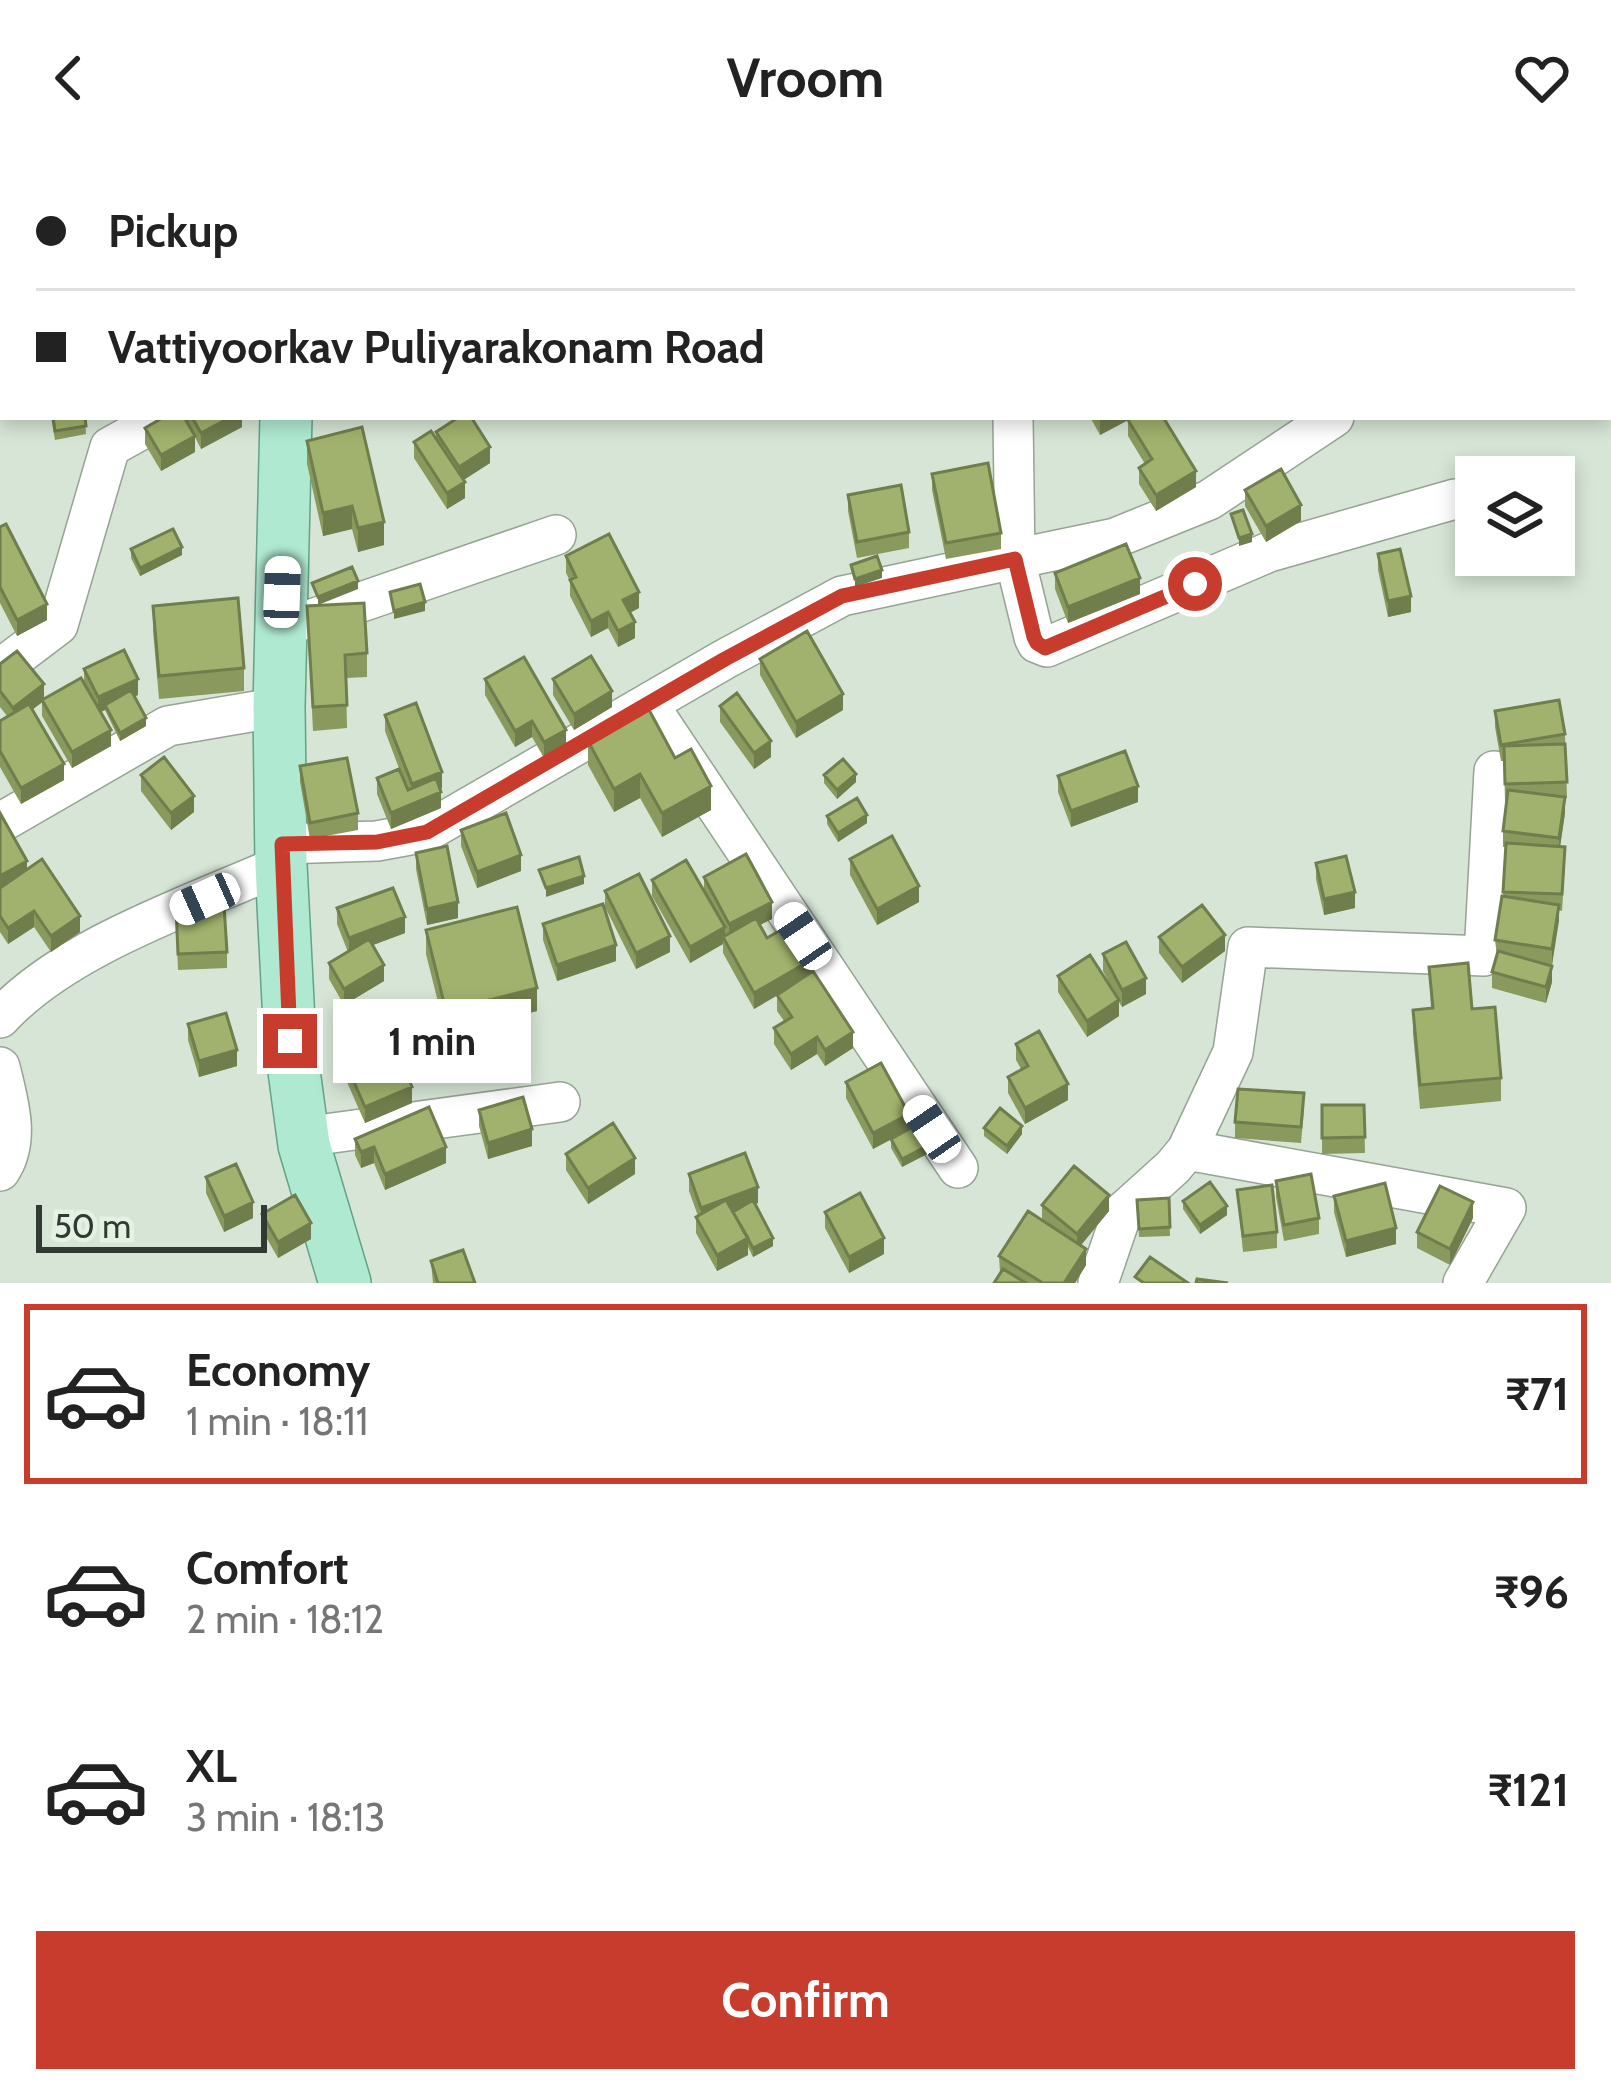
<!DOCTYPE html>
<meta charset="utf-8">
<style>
body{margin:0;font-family:Cabin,sans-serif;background:#f2f2f2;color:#222;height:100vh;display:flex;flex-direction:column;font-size:45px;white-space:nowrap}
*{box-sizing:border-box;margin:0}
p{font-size:39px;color:#767676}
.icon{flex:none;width:66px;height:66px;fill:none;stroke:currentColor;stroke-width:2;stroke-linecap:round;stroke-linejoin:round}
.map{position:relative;height:1127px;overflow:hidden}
.details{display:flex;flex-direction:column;background:#fff;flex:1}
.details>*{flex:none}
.guide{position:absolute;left:0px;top:0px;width:1611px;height:264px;box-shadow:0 6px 18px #0003;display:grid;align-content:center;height:264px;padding:0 36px;background:#fff}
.fabs{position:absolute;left:1455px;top:300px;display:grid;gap:24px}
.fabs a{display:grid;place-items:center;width:120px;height:120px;border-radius:0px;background:#fff;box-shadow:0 6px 18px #0003;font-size:60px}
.scale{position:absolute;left:36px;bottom:30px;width:231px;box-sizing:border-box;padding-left:12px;border:6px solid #323832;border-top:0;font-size:33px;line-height:42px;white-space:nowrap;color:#323832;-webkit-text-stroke:9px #e3f2e2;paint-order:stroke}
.end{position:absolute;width:54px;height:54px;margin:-27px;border:15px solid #c83c2d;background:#fff;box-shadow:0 0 0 6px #fff}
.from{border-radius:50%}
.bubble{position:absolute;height:84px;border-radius:0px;background:#fff;box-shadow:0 6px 18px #0003;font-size:39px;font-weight:700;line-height:84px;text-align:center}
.car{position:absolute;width:36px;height:72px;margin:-36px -18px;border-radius:15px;box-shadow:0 0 9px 3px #0007;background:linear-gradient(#fff 24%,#345 0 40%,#fff 0 76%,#345 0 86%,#fff 0)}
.guide b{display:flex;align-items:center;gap:42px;height:114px;font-size:45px}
.guide b+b{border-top:3px solid #e0e0e0}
.guide i{width:30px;height:30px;background:#222}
ul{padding:21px 0 0;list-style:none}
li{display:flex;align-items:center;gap:36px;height:180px;margin:0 24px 18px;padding:0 12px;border:6px solid transparent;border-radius:0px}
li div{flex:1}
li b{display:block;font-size:45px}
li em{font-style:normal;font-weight:700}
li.current{border-color:#c83c2d}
li>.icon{width:108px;height:108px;stroke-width:1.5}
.cta{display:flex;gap:24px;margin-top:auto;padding:24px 36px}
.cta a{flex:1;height:138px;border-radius:0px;background:#c83c2d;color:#fff;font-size:48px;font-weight:700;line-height:138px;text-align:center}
header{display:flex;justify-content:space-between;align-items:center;height:156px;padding:0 36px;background:#fff;font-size:54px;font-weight:700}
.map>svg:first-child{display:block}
</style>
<header><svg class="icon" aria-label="back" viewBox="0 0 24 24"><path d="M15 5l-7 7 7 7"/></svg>Vroom<svg class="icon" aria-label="heart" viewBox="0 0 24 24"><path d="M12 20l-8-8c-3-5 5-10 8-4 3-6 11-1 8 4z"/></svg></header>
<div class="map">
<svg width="1611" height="1127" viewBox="0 0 1611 1127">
<rect width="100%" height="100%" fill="#d6e5d5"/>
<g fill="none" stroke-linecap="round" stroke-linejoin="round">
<g stroke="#96a395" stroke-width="42">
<path id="minor" d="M99,3L105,0
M0,55L3,54
M1013,261L1015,403L1115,382L1209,344L1334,261
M309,464L556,379
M0,513L58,469L110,291L164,261
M648,548L958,1012
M0,667L168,570L279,551
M282,688L377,685L426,676L725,503L842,440L1015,403L1034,481L1037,487L1047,491L1269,396L1455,343
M0,862C66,790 192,749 281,709
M0,911C8,945 21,984 0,1015
M303,981L560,946
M1187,994L1506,1052L1463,1127
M1098,1127L1122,1057L1173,1011L1187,994L1233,896L1248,791L1484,800L1494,615"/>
</g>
<g stroke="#62a286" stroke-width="54">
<path id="major" d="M298,3V0
M286,261L279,551L281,709L290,885L304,989L345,1127"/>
</g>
<use href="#minor" stroke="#fff" stroke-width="39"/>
<use href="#major" stroke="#b0e9d2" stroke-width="51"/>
</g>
<path fill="#8a995e" d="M51,261H85L86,278L55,284Z
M164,261H242V271L201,293L195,281V296L161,315L145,288V272Z
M1090,261H1163L1196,331L1156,355L1139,328V312L1145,308L1128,280V264L1100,279Z
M436,276L490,307L463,324L465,342L447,353L414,302V286L436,283Z
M307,285L384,389L358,396L352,373L323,380L307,308Z
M932,318L1001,377V393L946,403L932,334Z
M1245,334L1301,365L1266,386L1245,350Z
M848,339L909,376V392L857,402L848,355Z
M0,371L47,464L17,480L0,447Z
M131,393L182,399L140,420L131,402Z
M1378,398L1411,456L1388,461L1378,414Z
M566,400L639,452L630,457L635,482L618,491L608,472L591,481L570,440V425L566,417Z
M1055,417L1140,438L1068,467L1055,433Z
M153,450L244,512V535L159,543L153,474Z
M307,450L367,497V521L346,522L347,572L313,575Z
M760,503L843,554L796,582L760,519Z
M0,508L44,543L84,528V513L138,539L135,540L146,570L120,585L105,554L101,556L111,590L72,612L42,560V546L32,553L64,624L21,648L0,611V565L7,560L0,551Z
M485,523L566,590L544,602L532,581L515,591L485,539Z
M553,523L612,551L574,574L553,539Z
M720,550L771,601L754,613L720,566Z
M1495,555L1565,578L1567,642H1565V657L1560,690L1565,707L1562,755L1559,754L1552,809L1543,807L1552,826L1546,847L1492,832V816L1497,800L1495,784L1503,740L1506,691H1503V675L1507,644L1505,645L1504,605H1501L1495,571Z
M385,559L442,632L440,633L441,652L391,673L377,638V622L405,628L385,575Z
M588,585L675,602L711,654L662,681L640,642L614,656L588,609Z
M300,610L358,657V674L310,683L300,626Z
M141,619L194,656L171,674L141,635Z
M824,619L856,626L837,643L824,627Z
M1058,620L1138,646L1071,671L1058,636Z
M0,657L27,714L80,776L51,796L34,771L8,788L0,776Z
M827,660L867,667L838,686L827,668Z
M461,674L521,715L477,732L461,690Z
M416,697L458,762L427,769L416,713Z
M850,703L919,746L877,769L850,719Z
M1316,707L1355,752L1324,759L1316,723Z
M704,721L772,763L759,769L767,782L811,817L853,892L825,910L817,898L791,914L774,888V872L784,865L777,855V839L754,853L723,797V788L690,807L652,740V724L704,736Z
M605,735L670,796L636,813L605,751Z
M337,752L405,777L373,789L384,825L344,849L329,823V807L348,796L337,768Z
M176,767L227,796V812L178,814Z
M543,768L616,805L557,825L543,784Z
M426,774L537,855L446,878L426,798Z
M1159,781L1225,795L1182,827L1159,797Z
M1103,798L1146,838L1122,851L1119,846V860L1087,881L1058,836V820L1113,834L1103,815Z
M1429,811L1501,922V945L1420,953L1413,877V854L1431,852Z
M188,868L237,910L199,921L188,884Z
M1016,888L1068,944L1025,968L1008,937V921L1021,913L1016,904Z
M343,901L412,947L365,967L343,917Z
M846,926L909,973L929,997L902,1011L891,992V983L873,993L846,942Z
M1322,949H1364L1365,997L1322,998Z
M1304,953L1301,987L1235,982V966Z
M479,954L532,990L488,1003L479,970Z
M984,972L1022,978L1007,998L984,980Z
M355,983L446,1007L385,1034L374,1007L361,1012L355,999Z
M566,998L635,1018L588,1048L566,1014Z
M689,1018L758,1047L755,1048L773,1090L753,1101L748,1091V1099L717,1115L696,1077V1061L698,1060L689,1035Z
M206,1021L253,1062L224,1076L206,1037Z
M1276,1025L1319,1062V1078L1284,1085L1276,1041Z
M1237,1034L1277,1076V1092L1243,1096Z
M1334,1040L1396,1088L1346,1101L1334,1056Z
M1169,1042L1170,1080L1139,1081L1137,1044Z
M1183,1045L1227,1059L1200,1078L1183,1053Z
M1042,1049L1109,1055L1081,1089L1086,1109L1075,1127H994L1000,1117L999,1100L1042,1064Z
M825,1056L884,1098L849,1117L825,1072Z
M262,1058L311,1083L278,1102L262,1074Z
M1473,1062L1450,1109L1417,1092V1076Z
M431,1105L475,1127H433Z"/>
<path fill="#707d4c" d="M6,1V3H3V19L0,21V4Z
M231,261H242V271L201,293V277Z
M1104,261H1134L1100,279V263Z
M195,280V296L161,315V299Z
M490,291V307L459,327V311Z
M1196,315V331L1156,355V339Z
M465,326V342L447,353V337Z
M1301,349V365L1266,386V370Z
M352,350V373L323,380V357Z
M384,366V389L358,396V372Z
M1252,378V386L1239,390V382Z
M182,391V399L140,420V412Z
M882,414V422L855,431V423Z
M1140,422V438L1068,467V451Z
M358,425V433L318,449V441Z
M639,436V452L623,460V444Z
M1411,440V456L1388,461V445Z
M425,446V455L394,463V455Z
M47,448V464L17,480V464Z
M608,456V472L591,481V465Z
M635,466V482L618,491V475Z
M138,523V539L107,553L105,549V554L98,557V541Z
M44,528V545L13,568V552Z
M612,535V551L574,574V558Z
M843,538V554L796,582V566Z
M146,562V570L120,585V577Z
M532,565V581L515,591V575Z
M111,574V590L72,612V596Z
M566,574V590L544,602V586Z
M771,585V601L754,613V597Z
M64,608V624L21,648V632Z
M442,616V632L412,644V628Z
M640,618V642L614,656V633Z
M856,618V626L837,643V634Z
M711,630V654L662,681V657Z
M1138,630V646L1071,671V655Z
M441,636V652L391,673V657Z
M194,640V656L171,674V657Z
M1565,641V657L1559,698V682Z
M867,659V667L838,686V677Z
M521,699V715L477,732V716Z
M27,705V721L0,736V720Z
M584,720V728L546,741V732Z
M919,730V746L877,769V753Z
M1355,736V752L1324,759V743Z
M458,746V762L427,769V753Z
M772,746V763L729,785V768Z
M1559,749V765L1552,809V793Z
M34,755V771L8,788V772Z
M80,760V776L51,796V780Z
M405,761V777L349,798V782Z
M725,771V785L723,781V788L690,807V791Z
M1225,779V795L1182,827V811Z
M670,780V796L636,813V797Z
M616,789V805L557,825V809Z
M811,804V820L754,853V837Z
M384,809V825L344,849V833Z
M1552,810V826L1546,847V831Z
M1146,822V838L1122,851V834Z
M537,832V855L446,878V855Z
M1119,844V860L1087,881V865Z
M853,876V892L825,910V894Z
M817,881V898L791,914V898Z
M237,894V910L199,921V905Z
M1068,928V944L1025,968V952Z
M412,931V947L365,967V951Z
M909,958V974L873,993V977Z
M1022,970V978L1007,998V990Z
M532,973V990L488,1003V987Z
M929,989V997L902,1011V1003Z
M374,991V1007L361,1012V996Z
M446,991V1007L385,1034V1018Z
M635,1002V1018L588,1048V1032Z
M758,1031V1047L701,1068V1052Z
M1109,1039V1055L1077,1094V1078Z
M253,1046V1062L224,1076V1060Z
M1473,1046V1062L1450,1109V1093Z
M1227,1050V1059L1200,1078V1069Z
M311,1067V1083L278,1102V1086Z
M1396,1072V1088L1346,1101V1085Z
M748,1082V1099L717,1115V1099Z
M773,1082V1090L753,1101V1092Z
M884,1082V1098L849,1117V1101Z
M1086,1093V1109L1075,1127H1064Z"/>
<path fill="#a0b26d" stroke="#707d4c" stroke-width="3" d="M161,0H198V3H162Z
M235,0H275V3H235Z
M373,0H398L399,3H361Z
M527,0H581L583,3H529Z
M733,0H794L795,3H734Z
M914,0H1018L1019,3H915Z
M53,261H85L86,270L55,275Z
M164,261H184L195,280L161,299L145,272Z
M192,261H231L201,277Z
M459,261H471L490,291L459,311L436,276Z
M1133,261H1163L1196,315L1156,339L1139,312L1152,303L1128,264Z
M362,271L384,366L358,372L352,350L323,357L307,285Z
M431,275L465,326L447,337L414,286Z
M988,307L1001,377L946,387L932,318Z
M1281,313L1301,349L1266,370L1245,334Z
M901,329L909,376L857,386L848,339Z
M1243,354L1252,378L1239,382L1231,358Z
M6,368L47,448L17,464L0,431V371Z
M173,373L182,391L140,412L131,393Z
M609,378L639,436L623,444L635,466L618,475L608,456L591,465L570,424L576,421L566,400Z
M1126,388L1140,422L1068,451L1055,417Z
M1400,393L1411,440L1388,445L1378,398Z
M877,400L882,414L855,423L851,409Z
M352,411L358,425L318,441L312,427Z
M420,428L425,446L394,455L390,436Z
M238,442L244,512L159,520L153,450Z
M364,447L367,497L345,499L347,549L313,551L307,450Z
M807,475L843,538L796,566L760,503Z
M124,494L138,523L98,541L84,513Z
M17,495L44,528L13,552L0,535V508Z
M591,500L612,535L574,558L553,523Z
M524,501L566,574L544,586L532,565L515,575L485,523Z
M81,522L111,574L72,596L42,544Z
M131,534L146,562L120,577L105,549Z
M737,537L771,585L754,597L720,550Z
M1559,544L1565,578L1501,589L1495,555Z
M416,547L442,616L412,628L385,559Z
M29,548L64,608L21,632L0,595V565Z
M648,552L675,602L691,593L711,630L662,657L640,618L614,633L588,585Z
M1565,588L1567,626L1505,628L1504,590Z
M1125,595L1138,630L1071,655L1058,620Z
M164,601L194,640L171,657L141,619Z
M347,602L358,657L310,667L300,610Z
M843,603L856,618L837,634L824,619Z
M399,613L408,634L436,622L441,636L391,657L377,622Z
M1508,634L1565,641L1559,682L1503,675Z
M857,642L867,659L838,677L827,660Z
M0,657L27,705L0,720Z
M506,657L521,699L477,716L461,674Z
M892,680L919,730L877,753L850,703Z
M1506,687L1565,691L1562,738L1503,736Z
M447,690L458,746L427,753L416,697Z
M746,698L772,746L729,768L704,721Z
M1346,700L1355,736L1324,743L1316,707Z
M579,701L584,720L546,732L539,714Z
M42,703L80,760L51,780L34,755L8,772L0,760V732Z
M686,704L725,771L690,791L652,724Z
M639,718L670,780L636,797L605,735Z
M393,732L405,761L349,782L337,752Z
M1502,740L1559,749L1552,793L1495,784Z
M603,748L616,789L557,809L543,768Z
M224,749L227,796L178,798L176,751Z
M1202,749L1225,779L1182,811L1159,781Z
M517,751L537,832L446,855L426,774Z
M756,762L767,782L791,768L811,804L754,837L723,781Z
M369,783L384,809L344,833L329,807Z
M1126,786L1146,822L1122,834L1103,798Z
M1498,795L1552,810L1546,831L1492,816Z
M1090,799L1119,844L1087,865L1058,820Z
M1468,807L1472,853L1495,851L1501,922L1420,929L1413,854L1433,852L1429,811Z
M813,815L853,876L825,894L817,881L791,898L774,872L792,861L777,839Z
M226,857L237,894L199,905L188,868Z
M1039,875L1068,928L1025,952L1008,921L1028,910L1016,888Z
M391,880L412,931L365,951L343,901Z
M881,907L909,958L873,977L846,926Z
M1238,933L1304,937L1301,971L1235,966Z
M523,941L532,973L488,987L479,954Z
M1322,949H1364L1365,981L1322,982Z
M429,951L446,991L385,1018L374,991L361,996L355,983Z
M1000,952L1022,970L1007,990L984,972Z
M613,967L635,1002L588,1032L566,998Z
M918,968L929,989L902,1003L891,983Z
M745,997L758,1031L701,1052L689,1018Z
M236,1008L253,1046L224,1060L206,1021Z
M1074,1010L1109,1039L1077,1078L1042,1049Z
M1311,1018L1319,1062L1284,1069L1276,1025Z
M1210,1026L1227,1050L1200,1069L1183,1045Z
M1385,1027L1396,1072L1346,1085L1334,1040Z
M1272,1029L1277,1076L1243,1080L1237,1034Z
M1440,1030L1473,1046L1450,1093L1417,1076Z
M860,1037L884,1082L849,1101L825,1056Z
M295,1039L311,1067L278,1086L262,1058Z
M1169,1042L1170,1071L1139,1073L1137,1044Z
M726,1044L748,1082L717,1099L696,1061Z
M753,1044L773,1082L753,1092L733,1056Z
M1028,1055L1086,1093L1064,1127H1043L999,1100Z
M463,1094L475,1127H438L431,1105Z
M1150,1101L1188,1127H1144L1135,1121Z
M1003,1113L1026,1127H994Z
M1197,1123L1228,1127H1196Z"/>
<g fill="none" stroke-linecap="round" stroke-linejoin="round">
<path stroke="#c83c2d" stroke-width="15" d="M290,885L282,688L377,686L427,676L725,503L842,440L1015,403L1034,481L1037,487L1045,492L1195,428"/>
</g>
</svg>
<div class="fabs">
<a><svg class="icon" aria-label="layers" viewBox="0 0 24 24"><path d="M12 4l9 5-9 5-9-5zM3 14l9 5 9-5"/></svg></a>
</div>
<div class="scale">50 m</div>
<i class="end from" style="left:1195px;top:428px"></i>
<i class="end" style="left:290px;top:885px"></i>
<div class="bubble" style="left:333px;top:843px;width:198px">1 min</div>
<i class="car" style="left:282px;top:436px;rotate:2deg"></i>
<i class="car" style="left:205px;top:743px;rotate:246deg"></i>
<i class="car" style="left:803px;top:780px;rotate:326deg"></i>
<i class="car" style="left:932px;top:973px;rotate:326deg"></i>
<div class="guide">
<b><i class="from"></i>Pickup</b>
<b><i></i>Vattiyoorkav Puliyarakonam Road</b>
</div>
</div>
<section class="details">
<ul>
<li class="current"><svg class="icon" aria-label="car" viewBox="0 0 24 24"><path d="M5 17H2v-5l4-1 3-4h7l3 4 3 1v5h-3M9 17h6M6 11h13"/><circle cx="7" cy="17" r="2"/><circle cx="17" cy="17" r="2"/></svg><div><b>Economy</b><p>1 min · 18:11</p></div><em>₹71</em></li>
<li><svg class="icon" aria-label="car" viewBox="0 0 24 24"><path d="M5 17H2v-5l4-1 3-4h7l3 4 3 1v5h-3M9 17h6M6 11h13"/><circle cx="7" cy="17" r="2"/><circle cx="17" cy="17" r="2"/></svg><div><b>Comfort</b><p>2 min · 18:12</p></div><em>₹96</em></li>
<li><svg class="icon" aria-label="car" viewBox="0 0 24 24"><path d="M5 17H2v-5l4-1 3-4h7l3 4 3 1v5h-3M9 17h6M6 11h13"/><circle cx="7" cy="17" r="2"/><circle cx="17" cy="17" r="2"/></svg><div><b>XL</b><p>3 min · 18:13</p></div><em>₹121</em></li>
</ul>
<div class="cta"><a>Confirm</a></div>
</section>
